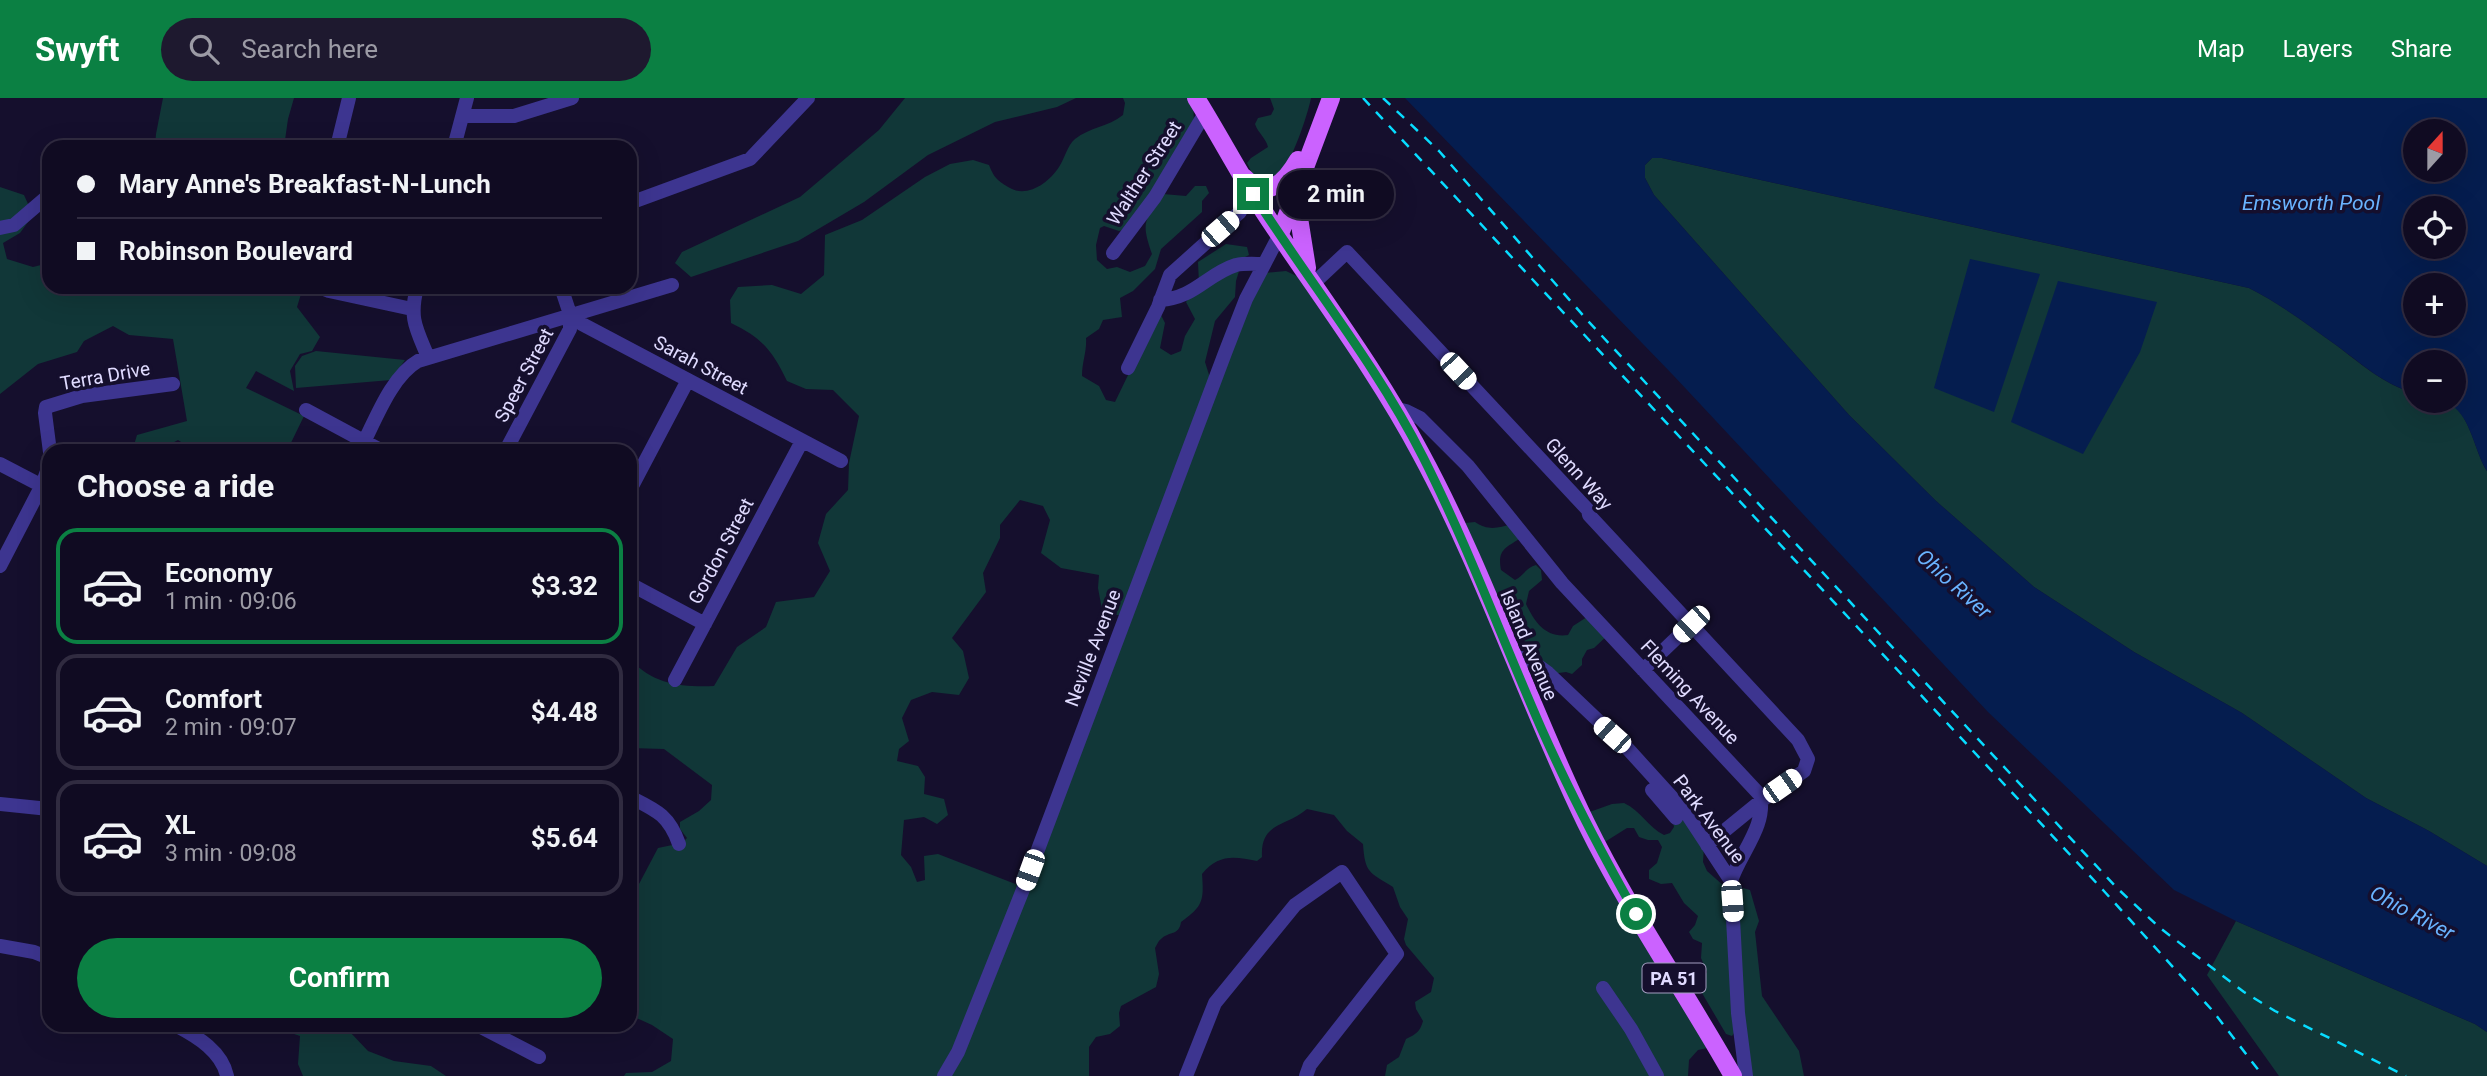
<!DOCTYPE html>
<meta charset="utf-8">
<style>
body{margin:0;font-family:Roboto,sans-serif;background:#1e192f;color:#f1f3f6;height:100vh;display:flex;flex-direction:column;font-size:26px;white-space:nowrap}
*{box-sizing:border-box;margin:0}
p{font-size:23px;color:#9c9ba5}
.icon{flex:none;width:38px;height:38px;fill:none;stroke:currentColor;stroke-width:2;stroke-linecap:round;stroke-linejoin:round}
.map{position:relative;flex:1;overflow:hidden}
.drawer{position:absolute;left:42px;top:346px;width:595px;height:588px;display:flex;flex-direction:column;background:#100b22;border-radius:21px;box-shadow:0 7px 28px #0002,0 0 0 2px #302b40}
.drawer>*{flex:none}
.guide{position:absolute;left:42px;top:42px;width:595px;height:154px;border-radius:21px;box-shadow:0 7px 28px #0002,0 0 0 2px #302b40;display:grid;align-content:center;height:154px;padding:0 35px;background:#100b22}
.needle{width:46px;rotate:21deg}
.tools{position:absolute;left:2403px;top:21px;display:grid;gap:14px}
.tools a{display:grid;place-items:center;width:63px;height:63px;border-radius:50%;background:#100b22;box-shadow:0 7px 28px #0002,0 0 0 2px #302b40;font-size:35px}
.end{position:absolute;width:32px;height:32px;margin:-16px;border:9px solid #0b8043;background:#fff;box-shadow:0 0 0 4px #fff}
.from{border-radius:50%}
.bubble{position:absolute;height:49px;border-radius:24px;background:#100b22;box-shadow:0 7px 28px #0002,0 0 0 2px #302b40;font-size:23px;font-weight:700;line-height:49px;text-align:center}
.car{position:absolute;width:21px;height:42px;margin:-21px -10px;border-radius:9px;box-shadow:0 0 5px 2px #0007;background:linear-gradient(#fff 24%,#345 0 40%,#fff 0 76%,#345 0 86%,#fff 0)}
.guide b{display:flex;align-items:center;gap:24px;height:66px;font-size:26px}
.guide b+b{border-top:2px solid #302b40}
.guide i{width:18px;height:18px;background:#f1f3f6}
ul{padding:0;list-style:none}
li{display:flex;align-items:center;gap:21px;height:116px;margin:0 14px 10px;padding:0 21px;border:4px solid #302b40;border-radius:21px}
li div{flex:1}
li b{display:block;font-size:26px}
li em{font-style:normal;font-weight:700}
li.current{border-color:#0b8043}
li>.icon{width:63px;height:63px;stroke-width:1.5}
h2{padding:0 35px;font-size:32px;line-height:84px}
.primary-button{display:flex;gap:14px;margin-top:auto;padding:14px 35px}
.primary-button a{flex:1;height:80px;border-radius:42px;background:#0b8043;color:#fff;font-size:28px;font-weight:700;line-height:80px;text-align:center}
header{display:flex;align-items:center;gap:42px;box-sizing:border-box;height:98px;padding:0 35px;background:#0b8043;color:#fff}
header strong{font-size:33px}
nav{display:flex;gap:38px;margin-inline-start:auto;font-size:24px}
.search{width:490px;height:63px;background:#1e192f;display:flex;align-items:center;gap:18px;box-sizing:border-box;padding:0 24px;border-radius:38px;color:#9c9ba5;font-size:26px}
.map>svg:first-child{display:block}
</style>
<header>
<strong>Swyft</strong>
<div class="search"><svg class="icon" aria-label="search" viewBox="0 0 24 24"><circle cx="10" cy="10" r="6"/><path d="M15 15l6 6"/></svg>Search here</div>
<nav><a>Map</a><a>Layers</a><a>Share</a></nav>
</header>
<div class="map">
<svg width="2487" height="978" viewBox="0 0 2487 978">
<rect width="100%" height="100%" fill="#150f2d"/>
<path fill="#113738" d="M163,0H294L288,21L284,49H155L156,36Z
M905,0H1076L1057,9L995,24L928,57L864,104L798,143L691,179L675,165L682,154L800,99L879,32Z
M1123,0H1193L1194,26L1132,130L1119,133L1104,128L1100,130L1096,147L1097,162L1107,171L1117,169L1130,174L1145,168L1152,156C1141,124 1144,123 1163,96L1186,98L1195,88H1206L1209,95L1202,103V114L1161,151L1155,171L1133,193L1120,200L1122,219L1103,222L1099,231L1086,240C1087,253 1082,264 1082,278L1099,288L1106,302L1115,304L1159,213L1165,225L1160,250L1171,257L1181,253L1185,238L1195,221L1186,204L1199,186L1198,164L1226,146L1247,149L1249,157L1243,160L1236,183L1235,199L1215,223L1205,264L1211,283L1123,517H1103L1098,490L1099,477L1061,470L1041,455L1050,422L1043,408L1020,402L1000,427V440L983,475L986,494L952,540L963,553L969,580L959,597L932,594L911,602L902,620L909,643L899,651L897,663L918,668L925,679L924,696L944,701L948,717L937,726L924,719L904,722L901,757L911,769L917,784L925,782L924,758L938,756L1023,789L941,978H624L626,975L652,974L671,963L673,941L652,927L630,917V803L658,750L682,745L687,740L680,731V724L699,713L711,702L712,687L664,651L630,650V561C654,587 681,589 714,588L737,549L766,529L776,504L814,499L830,473L818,445L826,416L848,392L849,365L859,318L833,292L806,291L787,283C772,252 762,240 731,225L730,202L738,189L772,187L801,196L824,177L825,137L862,122L925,79L950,66L973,62L989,67C994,80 998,83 1010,90C1027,100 1049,85 1059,69C1065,60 1067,48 1075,41C1090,29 1108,29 1123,17L1125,5Z
M1270,0H1311C1308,16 1291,67 1279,76C1271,83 1262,81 1253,77L1247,65L1251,60L1268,49C1266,40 1258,35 1255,26L1258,20L1271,17L1274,11Z
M1652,60H1662L2249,190C2279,205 2308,227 2336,247C2365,269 2381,284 2415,296V303C2424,303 2435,301 2443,303C2470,309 2474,354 2487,373V768L2429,733L2366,700L2242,615L2134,554L2034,489L1936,403L1849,317L1654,97L1645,80V67Z
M0,89L24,97L33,117L20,135L3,145L7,161L33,169L49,165V189H297L301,196L297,209L320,239L312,253L300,256L290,273L294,293L256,273L246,290L304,318L287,353H195L178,342L161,351L141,353L134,347L137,337L187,323L173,241L129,237L113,228L84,243L77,254L38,266L0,296Z
M1286,173L1307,183L1422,365L1534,624L1712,949L1698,952L1689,962L1688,978H1385L1387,967L1399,959L1406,941C1416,936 1420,934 1423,923L1416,911L1415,904L1431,894L1434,880L1406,847L1404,841L1408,821L1400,809L1393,789C1369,774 1365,775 1363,746L1347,733L1334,717L1307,711C1286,729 1260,724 1262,759L1257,763C1234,758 1218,756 1202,776C1204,803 1203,808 1181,824C1179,838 1169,833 1161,841C1158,843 1157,847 1155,850L1159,876L1156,889L1121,908L1119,915L1120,928L1110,936L1096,939L1089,949V978H945L1250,201L1265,175Z
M316,253L405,262L391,282L296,290L295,268L302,258Z
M1475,424C1488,433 1498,430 1512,426L1522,439C1506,450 1497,451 1501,472L1515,482C1523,478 1527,469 1536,467L1541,472L1542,482L1529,493L1526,506C1535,525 1546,540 1568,537L1573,528L1587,519L1609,536L1594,550L1587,552L1582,561V567L1572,576L1566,574L1551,576L1527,558C1524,532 1520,527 1497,517L1460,430L1465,425Z
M1624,705C1641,713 1648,729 1664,737L1670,735L1674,729L1672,719L1690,711L1697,716L1698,733L1704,748L1703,764L1707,773L1724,788L1728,796L1736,932L1732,938L1726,936L1702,895L1701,884L1707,874L1701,860L1702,845L1693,841L1689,834L1695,827L1698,818L1684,805L1672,785L1661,786L1649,781V772L1657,765L1662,749L1658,742H1648L1639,739L1634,730H1627L1600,747L1584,716L1612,706Z
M1743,790L1750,792L1759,823L1755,834L1762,898L1799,953L1804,978H1748L1735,812Z
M2236,823L2475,926L2487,934V978H2279L2207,877Z
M282,928H339L350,934L368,953L394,963L431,968L446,978H303L298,966L300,938L288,934Z"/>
<path fill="#051d4f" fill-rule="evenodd" d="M1405,0H2487V373C2473,352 2470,307 2440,303H2454V264H2415V296C2379,283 2366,269 2336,247C2308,227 2279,205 2249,190L1662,60H1652L1645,67V80L1654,97L1849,317L1936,403L2034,489L2134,554L2242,615L2366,700L2429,733L2487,768V934L2475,926L2236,823L2174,792L1988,614L1673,277ZM2454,33V72H2415V33ZM2454,110V149H2415V110ZM2454,187V226H2415V187Z
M1970,161L2040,176L1994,314L1934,290Z
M2058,183L2157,204L2140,254L2083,356L2011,324Z"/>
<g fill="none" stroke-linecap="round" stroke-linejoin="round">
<path stroke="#3d3590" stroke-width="14" d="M463,18H514L572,0
M337,49L349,0
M454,49L467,0
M630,105L750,61L808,0
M0,130L14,127L49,97
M1113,155L1155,99L1205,15
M1314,185L1347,154L1588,412L1589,417L1798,642L1808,661L1804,673L1761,703L1707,747
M319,189L329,193L412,211
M417,189C409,221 416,230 428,259
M561,189L570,216L582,226L841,363
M1160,202C1195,200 1207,176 1236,167C1245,165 1255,166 1264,166
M1128,270L1158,209L1170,177L1240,114
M1397,311L1406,313L1420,320L1468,368L1562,485L1760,697C1767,728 1740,755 1731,783L1738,915L1746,978
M306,312L384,354
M50,354L45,315L46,309L82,298L173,286
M359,354C374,326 390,279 418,263L672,187
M505,354L570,231V216
M0,366L48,391
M630,392L688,282
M0,468L42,387L49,368
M630,486L705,526
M1512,558L1530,562L1548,575L1628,651L1687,716L1731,783
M1643,572L1691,526
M675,582L802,343
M1652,692L1676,720
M630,699C656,712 669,717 679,746
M0,706L49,711
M0,848L34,854L49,860
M1603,890L1631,931L1657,978
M177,928C198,939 222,954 227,978
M479,928L539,959
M944,978L958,954L1022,794L1225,255L1246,201L1280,136
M1186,978L1215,905L1295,807L1342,774L1397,856L1310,967L1306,978"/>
<path stroke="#cb62ff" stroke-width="18" d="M1196,0C1221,40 1242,81 1268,120C1320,198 1377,273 1421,356C1485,474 1527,604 1586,725C1629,813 1685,893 1733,978
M1244,79C1267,104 1286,83 1298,62
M1301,97L1299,120L1307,170
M1280,136L1331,0"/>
<path stroke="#07dcff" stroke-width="2.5" stroke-dasharray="10 9" stroke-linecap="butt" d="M1363,0L2103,792L2212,912L2263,978
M1383,0L1439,53L1588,223L2117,790L2160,830L2244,894L2275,913L2406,978"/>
</g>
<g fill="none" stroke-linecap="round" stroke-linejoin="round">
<path stroke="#0b8043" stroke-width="9" d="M1253,96C1309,184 1376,266 1423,359C1468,448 1502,541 1542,632C1570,695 1602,756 1636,816"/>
</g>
<g text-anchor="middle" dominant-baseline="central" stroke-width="7" stroke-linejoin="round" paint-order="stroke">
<rect fill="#150f2d" stroke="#a39ec0" stroke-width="2" x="1642.5" y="865.5" width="63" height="29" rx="5"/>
<g font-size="18" font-weight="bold" fill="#e0dbff">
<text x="1674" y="880">PA 51</text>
</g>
<g font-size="19" fill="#e0dbff" stroke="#150f2d">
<text transform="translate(1144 75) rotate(-57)">Walther Street</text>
<text transform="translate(701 267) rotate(28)">Sarah Street</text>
<text transform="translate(524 277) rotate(-62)">Speer Street</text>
<text transform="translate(105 278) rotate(-10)">Terra Drive</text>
<text transform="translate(1579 376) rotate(48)">Glenn Way</text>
<text transform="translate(721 453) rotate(-62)">Gordon Street</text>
<text transform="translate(1529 547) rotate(67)">Island Avenue</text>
<text transform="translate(1093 550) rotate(-69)">Neville Avenue</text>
<text transform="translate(1690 594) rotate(47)">Fleming Avenue</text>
<text transform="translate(1709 721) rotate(53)">Park Avenue</text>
</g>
<g font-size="21" font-style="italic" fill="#69b3ff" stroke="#150f2d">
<text x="2311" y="105">Emsworth Pool</text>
<text transform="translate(1954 486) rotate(42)">Ohio River</text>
<text transform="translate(2412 815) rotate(28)">Ohio River</text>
</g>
</g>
</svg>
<div class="tools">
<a><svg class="needle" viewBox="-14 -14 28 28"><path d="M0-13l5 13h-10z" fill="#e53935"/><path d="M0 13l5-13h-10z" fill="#9c9ba5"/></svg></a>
<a><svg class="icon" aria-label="locate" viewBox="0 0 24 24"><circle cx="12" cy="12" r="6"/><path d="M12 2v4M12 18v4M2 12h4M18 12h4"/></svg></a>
<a>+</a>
<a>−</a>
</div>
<i class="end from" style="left:1636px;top:816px"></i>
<i class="end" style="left:1253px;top:96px"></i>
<div class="bubble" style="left:1278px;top:72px;width:116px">2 min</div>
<i class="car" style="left:1220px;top:131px;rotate:49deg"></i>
<i class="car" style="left:1458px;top:273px;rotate:137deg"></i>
<i class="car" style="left:1691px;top:526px;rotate:226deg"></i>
<i class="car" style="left:1612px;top:637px;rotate:312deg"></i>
<i class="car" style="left:1782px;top:688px;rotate:55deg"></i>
<i class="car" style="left:1030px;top:772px;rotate:200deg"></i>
<i class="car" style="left:1732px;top:803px;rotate:176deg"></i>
<div class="guide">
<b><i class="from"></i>Mary Anne's Breakfast-N-Lunch</b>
<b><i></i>Robinson Boulevard</b>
</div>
<section class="drawer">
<h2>Choose a ride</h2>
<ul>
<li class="current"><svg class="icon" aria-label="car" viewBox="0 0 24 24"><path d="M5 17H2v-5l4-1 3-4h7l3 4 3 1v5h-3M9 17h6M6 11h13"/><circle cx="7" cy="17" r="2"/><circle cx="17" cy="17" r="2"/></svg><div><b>Economy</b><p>1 min · 09:06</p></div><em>$3.32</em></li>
<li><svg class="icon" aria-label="car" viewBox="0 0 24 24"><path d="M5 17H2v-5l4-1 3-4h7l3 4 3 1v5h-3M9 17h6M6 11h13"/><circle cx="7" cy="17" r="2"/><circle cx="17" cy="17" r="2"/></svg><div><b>Comfort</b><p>2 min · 09:07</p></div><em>$4.48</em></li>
<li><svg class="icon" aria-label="car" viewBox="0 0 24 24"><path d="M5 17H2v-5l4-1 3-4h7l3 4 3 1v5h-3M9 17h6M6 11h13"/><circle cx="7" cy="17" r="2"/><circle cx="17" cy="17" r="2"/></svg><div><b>XL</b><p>3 min · 09:08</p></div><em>$5.64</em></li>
</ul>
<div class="primary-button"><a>Confirm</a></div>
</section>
</div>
